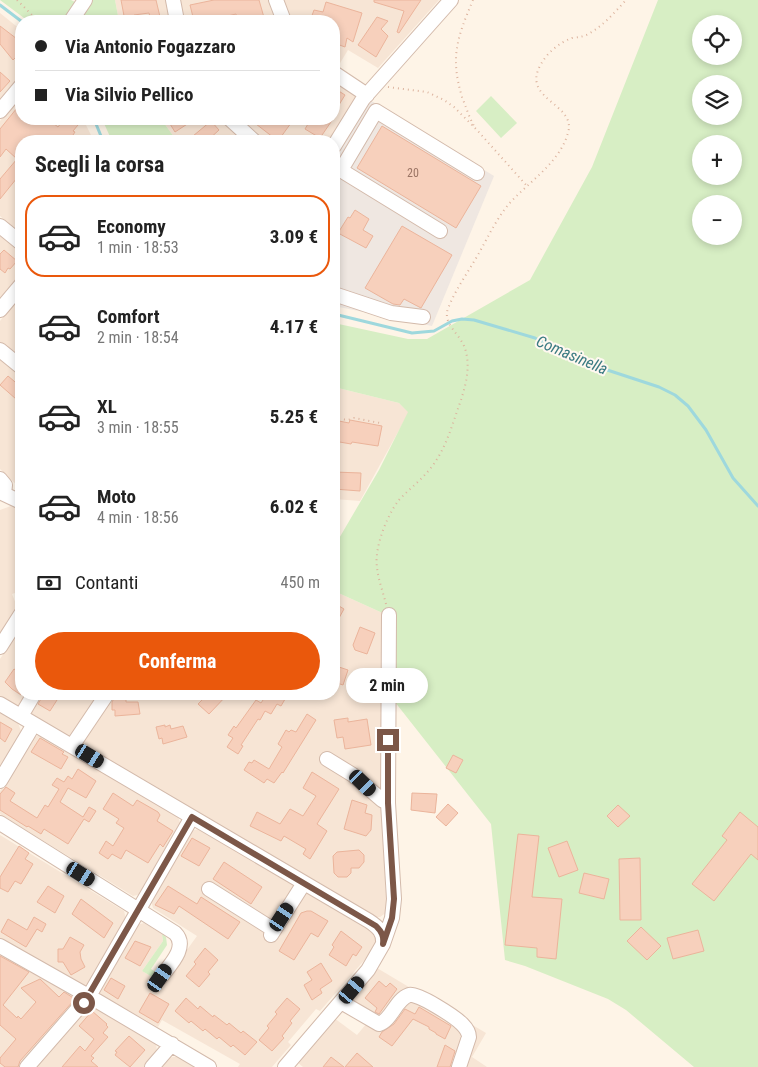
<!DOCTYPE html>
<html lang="it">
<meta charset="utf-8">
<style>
body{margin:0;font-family:"Roboto Condensed",sans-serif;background:#f2f2f2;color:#222;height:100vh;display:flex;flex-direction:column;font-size:19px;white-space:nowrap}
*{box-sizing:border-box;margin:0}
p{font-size:16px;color:#767676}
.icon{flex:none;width:28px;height:28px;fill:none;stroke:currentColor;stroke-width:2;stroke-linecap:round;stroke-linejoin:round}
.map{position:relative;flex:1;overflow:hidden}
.drawer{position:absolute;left:15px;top:135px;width:325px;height:565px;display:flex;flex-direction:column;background:#fff;border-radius:20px;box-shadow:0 2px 8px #0003}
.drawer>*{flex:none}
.hud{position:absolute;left:15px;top:15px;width:325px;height:110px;border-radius:20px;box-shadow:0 2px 8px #0003;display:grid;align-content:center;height:110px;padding:0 20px;background:#fff}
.fabs{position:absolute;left:692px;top:15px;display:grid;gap:10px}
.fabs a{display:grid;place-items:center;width:50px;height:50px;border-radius:50%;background:#fff;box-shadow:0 2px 8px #0003;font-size:25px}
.end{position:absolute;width:22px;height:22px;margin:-11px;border:6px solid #7c5748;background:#fff;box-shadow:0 0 0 2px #fff}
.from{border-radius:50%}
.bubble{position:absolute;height:35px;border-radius:18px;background:#fff;box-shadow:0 2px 8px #0003;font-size:16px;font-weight:700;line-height:35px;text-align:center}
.car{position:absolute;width:15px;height:30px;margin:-15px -8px;border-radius:6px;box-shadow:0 0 4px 1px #0007;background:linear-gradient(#222 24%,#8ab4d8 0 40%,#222 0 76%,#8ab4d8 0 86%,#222 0)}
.hud b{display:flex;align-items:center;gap:18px;height:48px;font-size:19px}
.hud b+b{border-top:1px solid #e0e0e0}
.hud i{width:12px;height:12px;background:#222}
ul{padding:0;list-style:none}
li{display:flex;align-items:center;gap:15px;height:82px;margin:0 10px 8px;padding:0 10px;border:2px solid transparent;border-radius:20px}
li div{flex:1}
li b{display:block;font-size:19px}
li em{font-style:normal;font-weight:700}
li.selected{border-color:#ea580c}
li>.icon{width:45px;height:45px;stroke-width:1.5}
h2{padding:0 20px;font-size:22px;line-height:60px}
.pay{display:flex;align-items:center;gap:12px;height:55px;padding:0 20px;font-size:19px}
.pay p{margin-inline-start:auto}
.primary-button{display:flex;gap:10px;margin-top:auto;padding:10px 20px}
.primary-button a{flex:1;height:58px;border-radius:30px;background:#ea580c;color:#fff;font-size:20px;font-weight:700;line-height:58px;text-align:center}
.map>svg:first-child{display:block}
</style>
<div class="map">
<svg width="758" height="1067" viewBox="0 0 758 1067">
<rect width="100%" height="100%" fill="#fef4e7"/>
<path fill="#f7e5d5" d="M115,0H166L170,21H119Z
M180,0H269L277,21H184Z
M282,0H439L378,68L348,50L337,68L334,66V21H292Z
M0,13L21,30V77L0,103Z
M334,82L357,96L328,141H296L289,137L286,141H266L241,119H334Z
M21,95V119H83L94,141H21V233L0,216V121Z
M161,119H220L244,141H177Z
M0,236L21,253V273L0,299Z
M21,295V361L0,343V321Z
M0,357L21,375V489L0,469Z
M334,387L399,403L409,412L360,501L334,499Z
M11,506L21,510V591L12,594L18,609L0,638V510Z
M334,591L387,615L381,809L387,912L380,917H374L0,696V659L21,627V694H334Z
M0,712L18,723L21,731L0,768Z
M40,735L178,817L181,825L141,894L133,896L0,814V791L32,738Z
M199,829L368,930L372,933L376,940L374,949L320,1011L316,1009L288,1042L291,1045L272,1067H238L240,1064L162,1020L158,1027L101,995L99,990L136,925L144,923L162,934L163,941L142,971L163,983L197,936L153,908L151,900L190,831Z
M0,835L124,911L126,919L88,986L84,987L0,939Z
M0,953L75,995L77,1003L20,1067H0Z
M377,968L486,1033L472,1057L487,1067H303L296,1061L334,1018L357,1035L367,1023L348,1003Z
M92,1007L156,1043L157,1052L144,1067H35L85,1009Z
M179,1056L197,1067H160L168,1058Z"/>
<path fill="#efe7e1" d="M370,100L494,176L432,326L334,306V158Z"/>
<path fill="#d7eec4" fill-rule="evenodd" d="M0,0H71L77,3L63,21H28Z
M93,0H115L119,21H84L86,17L84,15Z
M658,0H758V1067H694L626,1010L608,999L525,966L505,960L491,824L391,697L387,615L334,591V547L379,470L408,412L399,403L334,387V323L408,339H427L530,280L592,167ZM701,24H734V56H701ZM701,84H734V116H701ZM701,144H734V176H701ZM701,204H734V236H701Z
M491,96L517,123L501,138L476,111Z
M102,119H161L177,141H112Z
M162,934L166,937L167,945L151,969L157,973L154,978L142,971L163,941Z"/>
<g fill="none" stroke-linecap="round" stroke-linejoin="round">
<path stroke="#9ed8dd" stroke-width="3" d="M0,5L21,21
M94,119L103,141
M334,314L412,333L434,331L452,321L462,319L474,320L535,338L589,364L659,387L675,395L688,406L706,430L733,478L758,506"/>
</g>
<path fill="#f7d0bc" stroke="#ebb49b" d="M121,0H156L161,21H151L149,13L134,15L135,21H125Z
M214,0H259L265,21H238L236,14L207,21H194L190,5Z
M374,0H421L399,33L397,32L404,11L374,2Z
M326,2L362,13L353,42L347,38L345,47L334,43V21H310L314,10L323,12Z
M377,17L388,21L381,29L388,36L376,57L358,45Z
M0,26L21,42V52L13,60L0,44Z
M0,72L10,81L0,92Z
M334,88L345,95L334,113Z
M21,103V119H48L58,127L64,119H83L73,131L75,132L69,141H60L53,136L48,141H21V173L0,199V179L17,159L6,149L0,157V129Z
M167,119H195L175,132Z
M261,119H286L291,123L278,141L256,124Z
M311,119H333L320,138L305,129Z
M211,121L219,130L207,141H187Z
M382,126L481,186L456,228L357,168Z
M355,210L369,219L363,230L373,236L366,248L338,233L348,217L350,218Z
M402,226L452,255L421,308L404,299L400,305L393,304L365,288Z
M4,250L17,261L10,269L8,268L5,273L0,269V254Z
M8,376L21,387V392L16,399L0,385Z
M334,420L349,423L350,420L382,426L378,446L352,442L351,444L334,441Z
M334,472L361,473L360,491L334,489Z
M334,603L344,609L334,627Z
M360,627L375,633L367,654L355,650L353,645Z
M336,666L348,670L343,685L334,682V673Z
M14,669L21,673V695L12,689L5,682Z
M44,694H47L57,700L50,711L38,704Z
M200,694H228L209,714L198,704L204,698Z
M267,694H288L281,706L277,704L271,714L265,711L260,720L258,719L241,745L243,746L238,754L227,747L233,738L228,735L234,726L236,728L256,700L261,703Z
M115,697L126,699V702H138L140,714L115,716V710H112V702Z
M307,714L316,720L283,773L282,772L274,783L267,779L264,783L244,770L249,762L252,763L254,760L269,769L282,747L278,744L286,730L289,732L291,730L296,732Z
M348,718V722L367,719L371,745L345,749L343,737L337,738L334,720Z
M0,722L12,729L5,742L0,738Z
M165,725V727L170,725L171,729L183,726L187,737L163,744L162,738L159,739L156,727Z
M40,738L64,752L62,754L68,757L61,769L31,752Z
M453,755L463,760L456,773L446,768Z
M78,769L96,781L86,798L68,788L60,802L83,817L89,807L96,811L89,822L84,819L68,844L44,829L41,834L28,826L27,827L0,810V794L6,787L15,793L10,801L37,818L45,805L48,807L59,789L52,785L57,778L64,782L68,776L72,779Z
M312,772L339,789L317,824L327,831L310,859L303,854L306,849L284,836L281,841L250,826L257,812L280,824L290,809L303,816L316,796L303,788Z
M113,793L133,806L137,800L158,812L160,815L157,821L173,831L163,847L160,844L148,863L126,850L121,859L112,854L108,859L99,853L106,841L113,846L124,828L116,823L119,819L103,809Z
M412,793L437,794L435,813L411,810Z
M352,800L367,805L365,813L372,815L371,830L366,836L344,829Z
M448,804L458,813L446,826L436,817Z
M618,805L630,816L618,827L607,816Z
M740,812L758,827V860L751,854L714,901L692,884L727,840L722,836Z
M518,834L539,836L532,897L562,899L556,959L537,957V948L505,945Z
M192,838L210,848L199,866L181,856Z
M567,841L578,870L559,877L548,848Z
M19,846L29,853L25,859L33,864L21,884L15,881L8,892L0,888V877Z
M359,850L364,855V862L359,868H351V873L347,877H338L334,873L333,856L337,852Z
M640,858L641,920H620L619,859Z
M224,862L262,887L251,904L213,879Z
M584,873L609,879L604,899L579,893Z
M48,886L64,896L55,913L37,902Z
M168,886L197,904L201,897L240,922L228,939L179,906L174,914L155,905Z
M81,899L113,923L104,938L72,914Z
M307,911H311L328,921L318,937L311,933L294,960L279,951L301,913Z
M34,917L46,924L42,932L37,929L26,947L1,932L8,919L27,930Z
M641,927L661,946L647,960L627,941Z
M698,930L704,951L673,959L667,938Z
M341,931L362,947L356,956L353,954L346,966L329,955L334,947L332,945Z
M70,937L84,945L80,952L81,959L85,967L71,975L63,962H58V949H63Z
M135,941L151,947L140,966L125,958Z
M205,948L218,960L208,972L210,974L199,987L186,976L196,964L194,962Z
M0,956L29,972L3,1005L17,1018L18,1016L21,1019L36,1002L21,988L40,979L59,997L64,992L75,999L20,1061L18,1067H5L0,1063V1058L16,1039L0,1025Z
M321,963L332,981L320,989L322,993L312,1000L304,985L312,980L307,972Z
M111,978L125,986L118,999L104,990Z
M379,981L386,987L390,983L397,989L379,1014L375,1012L377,1008L365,998Z
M150,993L169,1004L158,1023L139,1012Z
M186,998L198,1009L200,1006L213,1017L214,1015L227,1025L229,1023L241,1033L243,1031L257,1042L245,1055L233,1045L231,1047L219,1037L217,1039L205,1029L203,1031L191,1021L189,1023L175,1011Z
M287,998L300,1009L290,1021L292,1023L282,1036L284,1038L272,1051L259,1040L269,1028L267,1026L277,1014L275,1012Z
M419,1007L451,1026L445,1039L436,1034V1033L429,1029V1027L413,1019L392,1046L379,1037L382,1032L394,1024L405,1009L415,1014Z
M92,1011L107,1024L106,1025L108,1027L103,1033L108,1037L91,1056L94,1058L91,1061L98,1067H62L80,1046L85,1051L94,1039L79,1026Z
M129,1036L145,1050L130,1067L115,1055L117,1052L115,1051Z
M445,1045L455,1051L450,1067H437Z
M357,1053L373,1067H345Z
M331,1057L344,1067H323Z"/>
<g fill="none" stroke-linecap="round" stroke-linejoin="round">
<g stroke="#d3baab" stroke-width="16">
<path id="minor" d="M173,0L177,21
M276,0L284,21
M71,21L85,0
M334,73L367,95
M0,111L21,86
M230,119L254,141
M334,146L363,99L451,0
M334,166L440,231
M341,170L376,111L477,173
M0,226L21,243
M334,294L391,313L423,317
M0,310L21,285
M0,350L21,367
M0,479L5,485L4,494L21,502
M0,647L21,614
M0,704L369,921C378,927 384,932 383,944
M21,716L34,694
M72,746L107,694
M327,759L353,775L382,800L388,803
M0,781L34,724
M0,823L175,933C189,947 169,966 160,978
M209,889L274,930
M271,935L304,883
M0,946L99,1002L209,1067
M341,1002L379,1024C392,1020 395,1000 409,995C417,992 455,1017 462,1024C466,1028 469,1032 469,1037L459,1067
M27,1067L89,996L192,817
M152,1067L172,1044
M285,1067L368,970L383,944L392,918L394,899L388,803L389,615"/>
</g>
<path stroke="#dcb39e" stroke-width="2" stroke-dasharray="1 4" stroke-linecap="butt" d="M17,0L38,21
M473,0C457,38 450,57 462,97C466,107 469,117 474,126
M388,87L427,92L444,100L454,107L477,130L527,186
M334,418L348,420L354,418L380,423
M386,604C383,592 378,579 377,567C374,548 387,515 399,500C410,488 423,479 433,465C447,446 453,422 461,400C466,384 470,368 466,352C462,333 440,325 449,306C457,287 469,271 479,253C488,237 496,220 508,205C528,182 559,164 568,133C577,103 520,100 541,64C547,53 560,42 572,38C579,37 584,37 590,33C604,25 615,12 626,0"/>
<use href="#minor" stroke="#fff" stroke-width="14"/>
</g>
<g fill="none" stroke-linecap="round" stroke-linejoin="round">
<path stroke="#7c5748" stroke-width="6" d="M84,1003L192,817L376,926C382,932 384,936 383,944L392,918L394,899L388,803V740"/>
</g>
<g text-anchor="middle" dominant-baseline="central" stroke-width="4" stroke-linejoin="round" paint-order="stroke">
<g font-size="12" fill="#9b7565">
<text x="413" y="173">20</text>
</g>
<g font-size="16" font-style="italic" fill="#3a7a82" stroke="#fff8f0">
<text transform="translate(572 355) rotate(23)">Comasinella</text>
</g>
</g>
</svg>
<div class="fabs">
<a><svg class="icon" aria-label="locate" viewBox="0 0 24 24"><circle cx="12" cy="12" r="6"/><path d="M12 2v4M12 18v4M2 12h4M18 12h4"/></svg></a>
<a><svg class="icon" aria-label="layers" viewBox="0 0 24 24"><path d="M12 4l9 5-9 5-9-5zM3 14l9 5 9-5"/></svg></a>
<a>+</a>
<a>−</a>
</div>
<i class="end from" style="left:84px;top:1003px"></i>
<i class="end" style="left:388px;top:740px"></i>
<div class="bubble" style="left:346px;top:668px;width:82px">2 min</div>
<i class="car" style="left:90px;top:756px;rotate:121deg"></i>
<i class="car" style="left:363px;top:783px;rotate:134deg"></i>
<i class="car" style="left:81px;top:874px;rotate:122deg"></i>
<i class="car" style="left:282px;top:917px;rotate:33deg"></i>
<i class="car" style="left:160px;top:978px;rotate:35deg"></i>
<i class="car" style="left:352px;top:990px;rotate:40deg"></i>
<div class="hud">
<b><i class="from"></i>Via Antonio Fogazzaro</b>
<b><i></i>Via Silvio Pellico</b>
</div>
<section class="drawer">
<h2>Scegli la corsa</h2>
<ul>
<li class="selected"><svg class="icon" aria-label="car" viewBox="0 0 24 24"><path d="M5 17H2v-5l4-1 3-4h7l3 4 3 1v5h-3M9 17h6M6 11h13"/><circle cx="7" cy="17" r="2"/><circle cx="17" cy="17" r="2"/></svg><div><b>Economy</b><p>1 min · 18:53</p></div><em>3.09 €</em></li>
<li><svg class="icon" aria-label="car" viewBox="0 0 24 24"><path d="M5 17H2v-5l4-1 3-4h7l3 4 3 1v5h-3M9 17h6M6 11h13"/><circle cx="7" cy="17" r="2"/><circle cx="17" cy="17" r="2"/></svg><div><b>Comfort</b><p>2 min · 18:54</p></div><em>4.17 €</em></li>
<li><svg class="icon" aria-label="car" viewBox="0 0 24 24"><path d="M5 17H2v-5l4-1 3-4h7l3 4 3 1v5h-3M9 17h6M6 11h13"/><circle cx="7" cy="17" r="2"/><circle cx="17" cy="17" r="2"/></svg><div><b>XL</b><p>3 min · 18:55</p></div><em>5.25 €</em></li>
<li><svg class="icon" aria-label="car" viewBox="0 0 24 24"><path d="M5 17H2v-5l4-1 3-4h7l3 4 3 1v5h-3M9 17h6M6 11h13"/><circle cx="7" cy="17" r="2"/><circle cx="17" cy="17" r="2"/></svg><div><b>Moto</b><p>4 min · 18:56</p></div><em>6.02 €</em></li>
</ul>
<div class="pay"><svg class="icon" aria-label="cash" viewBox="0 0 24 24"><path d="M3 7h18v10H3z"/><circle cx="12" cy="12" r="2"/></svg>Contanti<p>450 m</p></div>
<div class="primary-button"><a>Conferma</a></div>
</section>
</div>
